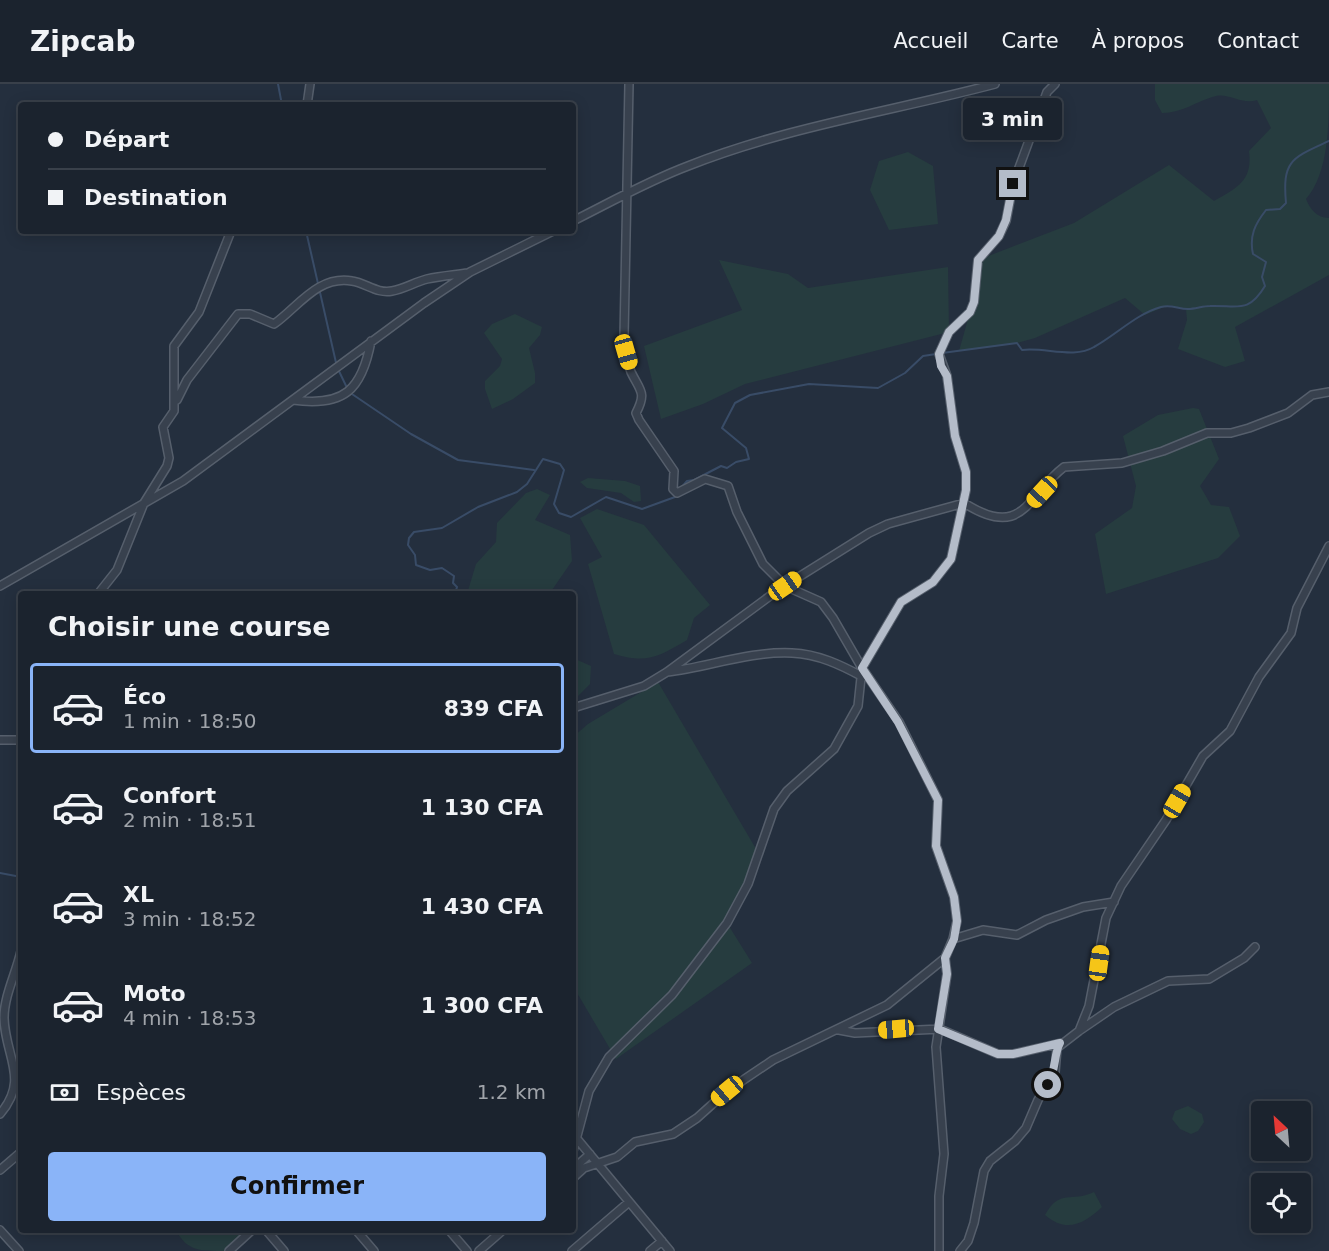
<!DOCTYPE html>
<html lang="fr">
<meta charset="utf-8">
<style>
body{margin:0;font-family:"DejaVu Sans",sans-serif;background:#282f3a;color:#f1f3f6;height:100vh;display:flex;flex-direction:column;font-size:22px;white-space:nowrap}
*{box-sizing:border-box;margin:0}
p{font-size:20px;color:#a0a4aa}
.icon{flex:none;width:33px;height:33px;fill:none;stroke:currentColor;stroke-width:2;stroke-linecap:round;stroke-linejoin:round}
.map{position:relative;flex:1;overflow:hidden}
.drawer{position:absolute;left:18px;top:507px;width:558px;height:642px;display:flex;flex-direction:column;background:#1b232e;border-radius:6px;box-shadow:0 3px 15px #0003,0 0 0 2px #39404a}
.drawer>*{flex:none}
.guide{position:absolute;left:18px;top:18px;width:558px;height:132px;border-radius:6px;box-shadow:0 3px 15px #0003,0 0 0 2px #39404a;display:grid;align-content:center;height:132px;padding:0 30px;background:#1b232e}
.needle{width:39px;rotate:334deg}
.buttons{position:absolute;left:1251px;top:1017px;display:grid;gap:12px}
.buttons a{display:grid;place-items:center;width:60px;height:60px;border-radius:6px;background:#1b232e;box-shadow:0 3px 15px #0003,0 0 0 2px #39404a;font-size:30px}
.end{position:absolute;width:27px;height:27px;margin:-14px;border:8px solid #b4bcc9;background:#111;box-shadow:0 0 0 3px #111}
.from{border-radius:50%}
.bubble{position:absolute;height:42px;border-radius:6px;background:#1b232e;box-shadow:0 3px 15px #0003,0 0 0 2px #39404a;font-size:20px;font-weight:800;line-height:42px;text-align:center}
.car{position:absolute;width:18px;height:36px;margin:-18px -9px;border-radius:8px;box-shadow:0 0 4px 2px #0007;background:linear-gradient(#f5c518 24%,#345 0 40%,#f5c518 0 76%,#345 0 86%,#f5c518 0)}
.guide b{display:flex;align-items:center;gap:21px;height:57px;font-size:22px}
.guide b+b{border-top:2px solid #39404a}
.guide i{width:15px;height:15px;background:#f1f3f6}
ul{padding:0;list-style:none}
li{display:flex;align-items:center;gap:18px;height:90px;margin:0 12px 9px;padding:0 18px;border:3px solid transparent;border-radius:6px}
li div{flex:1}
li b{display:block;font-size:22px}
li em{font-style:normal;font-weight:800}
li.current{border-color:#8ab4f8}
li>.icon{width:54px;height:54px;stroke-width:1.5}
h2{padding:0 30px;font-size:27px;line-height:72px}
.pay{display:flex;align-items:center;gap:15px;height:66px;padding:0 30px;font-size:22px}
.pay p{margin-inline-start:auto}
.primary-button{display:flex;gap:12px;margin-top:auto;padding:12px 30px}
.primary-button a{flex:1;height:69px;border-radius:6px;background:#8ab4f8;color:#111;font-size:24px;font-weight:800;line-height:69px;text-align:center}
header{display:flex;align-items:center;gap:36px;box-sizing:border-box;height:84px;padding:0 30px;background:#1b232e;border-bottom:2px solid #39404a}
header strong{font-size:28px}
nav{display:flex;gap:33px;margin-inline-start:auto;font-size:21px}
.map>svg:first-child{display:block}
</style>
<header>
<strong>Zipcab</strong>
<nav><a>Accueil</a><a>Carte</a><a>À propos</a><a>Contact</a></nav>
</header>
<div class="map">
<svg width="1329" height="1167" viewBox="0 0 1329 1167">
<rect width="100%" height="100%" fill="#242f3e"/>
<path fill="#263c3f" d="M1155,0H1329C1329,39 1329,89 1306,115C1310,125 1317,134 1329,134V191L1235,243L1245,277L1225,283L1178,265L1187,236L1186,225L1169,221L1145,231L1125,214L1035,254L1017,259L959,267L970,228L978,176L1074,139L1169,81L1214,117C1237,104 1253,97 1249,67L1271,44L1257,16C1242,21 1229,9 1216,12C1196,17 1183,29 1162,29L1155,16Z
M908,68L933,82L938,140L889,146L870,106L879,77Z
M719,176L788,190L808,204L948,183L949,248L745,300L703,320L661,335L644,262L742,226Z
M515,230L542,243L540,251L529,264L535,289V299L513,315L492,325L485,305V297L500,282L502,275L484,249L492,240Z
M1193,324L1199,325L1219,375L1200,402L1211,421L1229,423L1240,452L1218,474L1106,510L1095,450L1132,424L1136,402L1123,352L1158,331Z
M588,394L625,397L640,402L641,417L634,418L621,409L587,404L580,398Z
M537,405L550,411L535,436L570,451L572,477L552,506L554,510H467L476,480L496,458L497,439L526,409Z
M597,425L644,441L710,521L694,534L687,556C658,573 647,580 614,570L588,480L602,473L580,434Z
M573,574L591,582L590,600L575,615L573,614Z
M658,598L759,770L727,839L752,879L616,975L573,902V653L588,640Z
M1188,1022L1202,1030L1204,1038L1198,1047L1191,1050L1180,1045L1172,1035L1175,1027Z
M1094,1108L1102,1123C1085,1139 1067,1150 1045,1131C1060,1104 1071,1119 1094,1108Z
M176,1146H250L226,1167C199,1167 187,1167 176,1146Z"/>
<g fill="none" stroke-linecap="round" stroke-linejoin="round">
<path stroke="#394c67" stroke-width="2" d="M278,0L282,21
M306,147L337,283L349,308L411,350L458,376L534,386
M942,269L1017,259L1022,266C1045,263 1074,275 1094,263C1116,251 1136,230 1161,223C1171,220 1178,225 1188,225C1195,225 1203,222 1210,222C1238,221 1248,230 1265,202L1262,193L1266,178L1253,170C1249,152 1255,140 1266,126L1280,125L1286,119C1282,76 1292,74 1329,57
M680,405L687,397L694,396L721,382L727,384L736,378L749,375L746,364L722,344L735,319L750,311L809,300L878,304L905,289L923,272L936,270
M455,510L457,503L453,499L454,492L442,484L430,486L416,481L415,471L408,461L409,454L414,448L442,444L478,423L517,408L527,400L543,375L560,380L564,386L554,420L559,429L571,433L606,413L642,425L675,413L677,410
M0,789L21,793"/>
<g stroke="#565f6c" stroke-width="10">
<path id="street" d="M629,0L624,253C625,265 627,277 631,288C640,307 647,308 636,329L639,336L674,387L673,405L677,409L705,395L728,402L737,428L763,480L785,502L821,518L833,534L862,584L899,638L938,716L936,762L954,813L957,837L953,855L945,874L947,890L936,963L944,1070L939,1112V1167
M307,21L310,0
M573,137C611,118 648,97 688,82C786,43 893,27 995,0
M177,316L187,296L238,230H250L274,240C298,223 318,191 352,197C366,199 377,210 392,207C404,205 415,198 427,195C440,192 454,191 468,189
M293,316C344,323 362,306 371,257
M0,502L183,397L424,219L470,188L553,147
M98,510L117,486L144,419L167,382L169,374L163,343L174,327V262L199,228L231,147
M667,588C708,583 750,567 792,569C818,570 841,581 863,593
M573,624L644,602L667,588L778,506L869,449L888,440L964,419C1024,457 1027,411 1064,383L1122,379L1163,367L1207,349H1231L1249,344L1288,329L1312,311L1329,308
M0,656H21
M953,855L983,846L1017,851L1046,836L1083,823L1114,818
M839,946L855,949L940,945L998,970H1013L1061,959
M1079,947L1114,923L1168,897L1209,895L1244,874L1255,863
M0,1030C30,995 5,973 4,934C4,912 16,889 21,867
M573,1050L670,1167
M573,1067L589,1007L609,973L672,911L727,839L748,800L774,725L787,707L834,665L858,622L862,584L901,518L933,498L951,475L966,406V388L955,352L947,292L939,270L949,248L970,228L974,218L978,176L999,152L1006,137L1013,100L1047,8L1055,0
M573,1085L590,1070
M0,1086L21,1068
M573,1094L584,1084L617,1073L635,1058L673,1050L697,1034L727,1007L773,976L887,921L945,874
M0,1146L19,1167
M266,1146L284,1167
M356,1146L374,1167
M449,1146L467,1167
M229,1167L252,1146
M479,1167L503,1146
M572,1167L629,1118
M650,1167L662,1157
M960,1167L968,1157L974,1139L984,1087L990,1077L1015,1057L1026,1044L1038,1016L1055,988L1057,964L1079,947L1089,922L1106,834L1121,802L1166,736L1203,672L1230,647L1259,593L1291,549L1297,524L1329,462"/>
</g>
<use href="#street" stroke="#38414e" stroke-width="7"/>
</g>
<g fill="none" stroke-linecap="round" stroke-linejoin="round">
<path stroke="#b4bcc9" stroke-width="8" d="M1013,100L1006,136L999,152L978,176L974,218L970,228L949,248L939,270L941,282L947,292L955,352L966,388V406L951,475L933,498L901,518L862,584L898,638L938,716L936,762L954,813L957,837L954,855L945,874L947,890L938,945L998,970H1013L1060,959C1054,969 1056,986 1048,1001"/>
</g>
</svg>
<div class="buttons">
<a><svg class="needle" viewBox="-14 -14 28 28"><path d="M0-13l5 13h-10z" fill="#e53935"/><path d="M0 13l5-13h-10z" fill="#a0a4aa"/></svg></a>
<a><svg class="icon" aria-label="locate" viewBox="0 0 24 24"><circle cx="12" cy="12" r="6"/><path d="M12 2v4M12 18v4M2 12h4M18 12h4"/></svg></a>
</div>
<i class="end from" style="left:1048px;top:1001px"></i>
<i class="end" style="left:1013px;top:100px"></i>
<div class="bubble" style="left:963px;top:14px;width:99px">3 min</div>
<i class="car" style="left:626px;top:268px;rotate:164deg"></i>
<i class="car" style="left:1042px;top:408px;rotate:223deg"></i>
<i class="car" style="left:785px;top:502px;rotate:55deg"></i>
<i class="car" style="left:1177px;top:717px;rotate:30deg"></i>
<i class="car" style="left:1099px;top:879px;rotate:8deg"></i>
<i class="car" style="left:896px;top:945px;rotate:265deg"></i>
<i class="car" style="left:727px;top:1007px;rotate:230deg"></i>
<div class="guide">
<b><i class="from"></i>Départ</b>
<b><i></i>Destination</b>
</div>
<section class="drawer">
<h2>Choisir une course</h2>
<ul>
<li class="current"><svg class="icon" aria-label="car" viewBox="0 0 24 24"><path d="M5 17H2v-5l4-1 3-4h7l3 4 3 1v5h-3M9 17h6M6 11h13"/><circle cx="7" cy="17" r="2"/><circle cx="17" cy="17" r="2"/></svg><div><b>Éco</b><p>1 min · 18:50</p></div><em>839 CFA</em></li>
<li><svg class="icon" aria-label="car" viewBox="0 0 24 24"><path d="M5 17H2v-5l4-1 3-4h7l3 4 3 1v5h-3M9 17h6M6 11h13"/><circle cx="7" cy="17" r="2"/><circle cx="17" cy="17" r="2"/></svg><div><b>Confort</b><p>2 min · 18:51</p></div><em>1 130 CFA</em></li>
<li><svg class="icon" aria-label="car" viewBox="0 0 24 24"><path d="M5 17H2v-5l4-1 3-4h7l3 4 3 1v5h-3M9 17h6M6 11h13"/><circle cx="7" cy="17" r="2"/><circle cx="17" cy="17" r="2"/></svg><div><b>XL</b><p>3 min · 18:52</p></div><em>1 430 CFA</em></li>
<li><svg class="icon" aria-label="car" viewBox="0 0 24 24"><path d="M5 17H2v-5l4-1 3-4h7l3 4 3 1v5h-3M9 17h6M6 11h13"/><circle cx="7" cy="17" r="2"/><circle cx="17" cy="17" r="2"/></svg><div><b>Moto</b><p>4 min · 18:53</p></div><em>1 300 CFA</em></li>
</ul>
<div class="pay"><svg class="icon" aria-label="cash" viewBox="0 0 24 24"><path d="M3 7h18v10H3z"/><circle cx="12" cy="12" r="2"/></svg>Espèces<p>1.2 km</p></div>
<div class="primary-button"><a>Confirmer</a></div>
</section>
</div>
